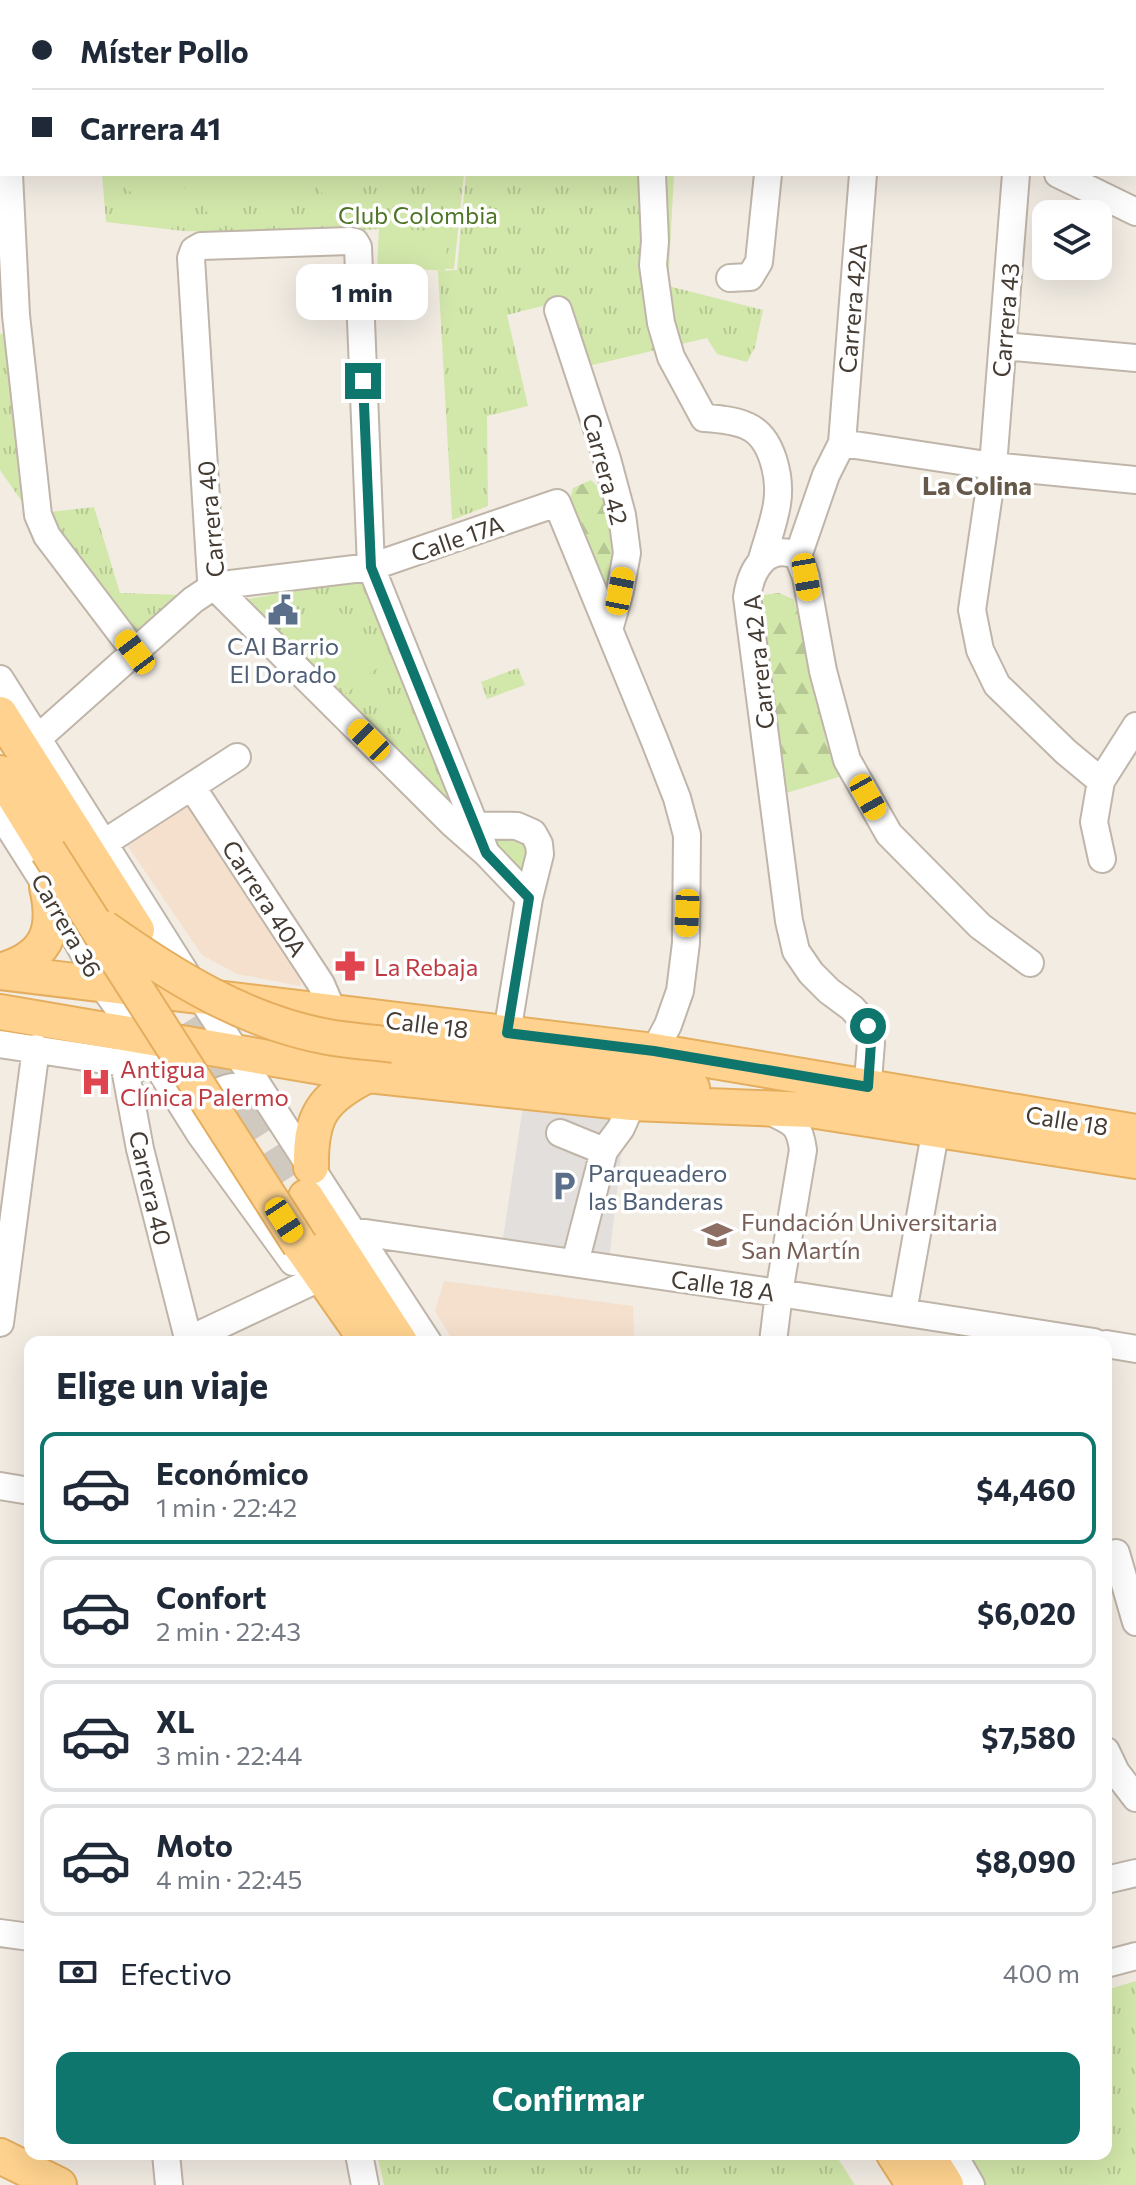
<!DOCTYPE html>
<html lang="es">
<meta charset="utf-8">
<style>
body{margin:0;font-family:Commissioner,sans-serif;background:#f6f6f7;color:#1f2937;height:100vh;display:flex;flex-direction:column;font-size:30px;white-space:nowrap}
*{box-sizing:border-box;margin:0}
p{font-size:26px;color:#747a83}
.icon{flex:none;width:44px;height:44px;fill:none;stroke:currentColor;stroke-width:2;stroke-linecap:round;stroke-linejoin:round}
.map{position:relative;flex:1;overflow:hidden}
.sheet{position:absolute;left:24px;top:1336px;width:1088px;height:824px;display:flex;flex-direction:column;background:#fff;border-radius:16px;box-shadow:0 8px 32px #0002}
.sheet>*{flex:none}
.banner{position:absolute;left:0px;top:0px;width:1136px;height:176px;box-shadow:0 8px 32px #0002;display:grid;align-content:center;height:176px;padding:0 32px;background:#fff}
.controls{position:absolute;left:1032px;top:200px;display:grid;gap:16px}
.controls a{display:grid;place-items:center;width:80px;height:80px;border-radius:16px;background:#fff;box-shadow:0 8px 32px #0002;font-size:40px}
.end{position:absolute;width:36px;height:36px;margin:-18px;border:10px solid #0f766e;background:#fff;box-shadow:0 0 0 4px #fff}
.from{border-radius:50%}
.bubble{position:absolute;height:56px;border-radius:16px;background:#fff;box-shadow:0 8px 32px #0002;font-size:26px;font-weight:700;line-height:56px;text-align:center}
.car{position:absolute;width:24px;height:48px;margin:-24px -12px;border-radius:10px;box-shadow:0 0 6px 2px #0007;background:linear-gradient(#f5c518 24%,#345 0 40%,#f5c518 0 76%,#345 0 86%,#f5c518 0)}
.banner b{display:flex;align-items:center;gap:28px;height:76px;font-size:30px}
.banner b+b{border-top:2px solid #e0e1e3}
.banner i{width:20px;height:20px;background:#1f2937}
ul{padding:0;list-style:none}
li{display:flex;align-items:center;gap:24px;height:112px;margin:0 16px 12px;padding:0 16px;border:4px solid #e0e1e3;border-radius:16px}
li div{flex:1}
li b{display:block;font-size:30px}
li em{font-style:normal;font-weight:700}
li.selected{border-color:#0f766e}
li>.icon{width:72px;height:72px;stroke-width:1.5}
h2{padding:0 32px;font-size:36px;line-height:96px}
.pay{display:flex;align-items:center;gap:20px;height:88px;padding:0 32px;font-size:30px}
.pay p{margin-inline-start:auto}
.primary-button{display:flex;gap:16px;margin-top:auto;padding:16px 32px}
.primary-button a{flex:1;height:92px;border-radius:16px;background:#0f766e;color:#fff;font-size:32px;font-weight:700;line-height:92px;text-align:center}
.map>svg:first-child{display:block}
</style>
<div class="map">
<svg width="1136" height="2185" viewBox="0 0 1136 2185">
<defs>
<pattern id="grass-tufts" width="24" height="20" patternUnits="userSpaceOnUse" patternTransform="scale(2)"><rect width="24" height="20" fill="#d2e7aa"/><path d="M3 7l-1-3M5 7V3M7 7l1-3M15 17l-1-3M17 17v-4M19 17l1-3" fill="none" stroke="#b6c793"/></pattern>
<pattern id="forest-firs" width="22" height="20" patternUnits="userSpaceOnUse" patternTransform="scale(2)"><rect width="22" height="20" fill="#d2e7aa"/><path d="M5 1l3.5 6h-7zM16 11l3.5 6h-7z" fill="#b6c793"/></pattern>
</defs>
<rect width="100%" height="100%" fill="#f2ece3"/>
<path fill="#f5e0cd" d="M190,802L297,966L301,986L237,974L202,955L127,845Z
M444,1281L633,1306L634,1342H454L435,1311Z"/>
<path fill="url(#grass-tufts)" d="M93,0H819L813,2H93Z
M102,174H464L454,269L377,267L379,229L304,234L184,231L106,222Z
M466,174H674L668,286L763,310L755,347L747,362L717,354L707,338L588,366L566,300L507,315L528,406L487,416L488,506L452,520L438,271L457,270Z
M9,333L25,506L0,470V334Z
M94,507L120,593L183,595L129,640L40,513Z
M361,578L457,807L243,600Z
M518,668L525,685L487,699L481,682Z
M490,837L527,842L524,875Z
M1136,1981V2185H983L964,2154H1106V1990Z
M377,2154H835L855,2185H384Z"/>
<path fill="url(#forest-firs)" d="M591,480L611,500L620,547L612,599L599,587L568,507L573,488Z
M779,593L793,599L805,633L826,742L842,776L783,794L755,605L764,595Z"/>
<path fill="#d2e7aa" d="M117,174H173L190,196L153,223Z
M178,174H369L331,204L311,180L269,212L248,183L208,213Z
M381,228L448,232L445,271L378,266Z
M337,608L383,663L346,694L300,638Z"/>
<path fill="#e2dfdc" d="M523,1107L625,1121L608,1269L501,1251Z"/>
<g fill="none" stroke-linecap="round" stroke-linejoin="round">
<path stroke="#cfc9c0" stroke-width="34" stroke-dasharray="34 17" stroke-linecap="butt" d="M165,975L306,1197"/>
<g stroke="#c0b5a9" stroke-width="30">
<path id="minor" d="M4,0L5,2
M668,2V0
M880,2V0
M1031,2V0
M1134,44L1136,45
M0,145H2
M9,174L16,315L38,515L47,536L135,652
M652,174L655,241L653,265L661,323L671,357L704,418C718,419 734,420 747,426C773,437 781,479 777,504C774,523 767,541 762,559
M1016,174L993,466L972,610L980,650L997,685L1066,752L1101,781
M1058,174L1136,212
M730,278L750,277L759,262L768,174
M558,310L607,459L622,515L627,553L620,591L609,630
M1003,346L1136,358
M842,443L993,466L1136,480
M798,556L826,475L842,443L863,174
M0,679L200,996L352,1231L371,1255L428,1342
M37,739L193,600L214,586L371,567L557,503L654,739L677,798L687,835L686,943L680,991L668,1025L654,1051
M192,787L321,984L333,1012
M0,813L47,887L101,984L138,1035L200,1134L293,1262
M462,825L517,826L533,833L539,844L540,854L529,898L507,1033
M104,843L237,757
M486,853L371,567L358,247L355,242L350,241L201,246L194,250L191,258L211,579L214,586L454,825L486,853L529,898
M1102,859L1094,822L1101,781L1136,726
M138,1035L124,1063L140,1149L189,1342
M0,1044L124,1063L138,1068
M866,1106L871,1043L868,1026L852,1008L829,991L811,973L796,951L789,921L747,597C751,569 767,542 798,556L806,577L823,671L847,760L889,834L980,926L1030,963
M768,1110C792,1123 799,1121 803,1150L779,1293L773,1342
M200,1118C213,1085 237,1078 266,1098
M560,1133L604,1151L575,1263
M604,1151L621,1128L632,1103
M352,1231L779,1293L1094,1342
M903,1312L936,1128
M0,1323L36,1048
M188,1340L309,1283
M1106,1344L1136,1349
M0,1486L30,1491
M1116,1553L1136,1622
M1106,1751L1116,1772L1136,1798
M1106,1880L1136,1873
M0,1933L30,1937
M1106,1964L1136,1956
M166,2154L169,2185
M359,2154L365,2185
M953,2154L971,2185"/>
</g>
<g stroke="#e5ae5e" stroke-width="38">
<path id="major" d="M0,714L137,930
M0,773L48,851
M0,971C45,958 58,933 47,887
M0,972L654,1051L1136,1132
M0,1012L368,1075L632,1103L810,1110L1136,1161
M394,1045L635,1077L692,1088
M311,1167C310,1116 322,1098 368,1075
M306,1197L400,1342
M300,1245L368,1342
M894,2154L914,2185
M927,2154L946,2185
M0,2156L59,2185"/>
</g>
<use href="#minor" stroke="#fff" stroke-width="26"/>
<use href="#major" stroke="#ffd38f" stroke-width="34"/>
<g stroke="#e5ae5e" stroke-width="38" stroke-linecap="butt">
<path id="major-bridge" d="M48,851L300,1245
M104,928C172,976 245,1022 328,1037C349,1041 372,1042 394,1045"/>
</g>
<use href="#major-bridge" stroke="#ffd38f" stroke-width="34"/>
</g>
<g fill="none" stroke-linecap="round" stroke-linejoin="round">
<path stroke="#0f766e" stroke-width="10" d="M363,381L371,567L486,853L529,898L507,1033L654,1051L868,1087L871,1043L868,1026"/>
</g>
<defs>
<g id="civic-bare" transform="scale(2.4)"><path d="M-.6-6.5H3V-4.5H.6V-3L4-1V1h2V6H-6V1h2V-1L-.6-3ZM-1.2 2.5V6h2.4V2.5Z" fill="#5c6f8a" stroke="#fff" stroke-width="2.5" paint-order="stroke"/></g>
<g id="pharmacy-bare" transform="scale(2.4)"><path d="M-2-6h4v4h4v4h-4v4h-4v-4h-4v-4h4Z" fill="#e0444e" stroke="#fff" stroke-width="2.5" paint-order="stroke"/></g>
<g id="hospital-bare" transform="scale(2.4)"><path d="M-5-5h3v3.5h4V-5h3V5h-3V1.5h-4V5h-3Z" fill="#e0444e" stroke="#fff" stroke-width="2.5" paint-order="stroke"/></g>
<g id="parking-bare" transform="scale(2.4)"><path d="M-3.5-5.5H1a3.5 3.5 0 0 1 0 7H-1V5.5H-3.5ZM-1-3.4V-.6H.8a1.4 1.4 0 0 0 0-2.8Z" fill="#5c6f8a" stroke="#fff" stroke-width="2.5" paint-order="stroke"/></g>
<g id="university-bare" transform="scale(2.4)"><path d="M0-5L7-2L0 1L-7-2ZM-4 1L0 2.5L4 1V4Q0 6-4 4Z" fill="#8d6e63" stroke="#fff" stroke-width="2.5" paint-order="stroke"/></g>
</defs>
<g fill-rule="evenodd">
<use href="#civic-bare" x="283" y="610"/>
<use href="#pharmacy-bare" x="350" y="966"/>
<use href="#hospital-bare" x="96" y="1082"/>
<use href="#parking-bare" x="564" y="1186"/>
<use href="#university-bare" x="717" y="1235"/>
</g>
<g text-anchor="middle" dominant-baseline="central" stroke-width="7" stroke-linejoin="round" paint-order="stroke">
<g font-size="24" fill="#4d7526" stroke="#fff">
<text x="418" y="214">Club Colombia</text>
</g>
<g font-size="24" fill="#443b33" stroke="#fff">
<text transform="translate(852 308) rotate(-85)">Carrera 42A</text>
<text transform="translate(1005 320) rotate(-85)">Carrera 43</text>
<text transform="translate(606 469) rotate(75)">Carrera 42</text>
<text transform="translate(210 519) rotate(-95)">Carrera 40</text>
<text transform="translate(457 538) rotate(-19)">Calle 17A</text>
<text transform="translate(758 662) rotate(-96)">Carrera 42 A</text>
<text transform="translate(265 898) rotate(57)">Carrera 40A</text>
<text transform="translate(67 925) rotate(60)">Carrera 36</text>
<text transform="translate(427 1024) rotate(7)">Calle 18</text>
<text transform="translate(1067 1120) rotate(9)">Calle 18</text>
<text transform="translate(151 1188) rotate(77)">Carrera 40</text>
<text transform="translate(723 1285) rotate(8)">Calle 18 A</text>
</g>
<g font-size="24" fill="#4e5e75" stroke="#fff">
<text x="283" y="645">CAI Barrio<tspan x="283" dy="28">El Dorado</tspan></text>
<text x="588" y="1172" text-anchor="start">Parqueadero<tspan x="588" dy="28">las Banderas</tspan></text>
</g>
<g font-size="24" fill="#be3a42" stroke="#fff" text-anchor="start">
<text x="374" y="966">La Rebaja</text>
<text x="120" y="1068">Antigua<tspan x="120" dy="28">Clínica Palermo</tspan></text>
</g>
<g font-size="24" fill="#785e54" stroke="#fff" text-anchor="start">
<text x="741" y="1221">Fundación Universitaria<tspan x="741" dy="28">San Martín</tspan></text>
</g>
<g font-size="26" font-weight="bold" fill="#66584a" stroke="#fff">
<text x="977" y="484">La Colina</text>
</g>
</g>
</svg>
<div class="controls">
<a><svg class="icon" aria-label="layers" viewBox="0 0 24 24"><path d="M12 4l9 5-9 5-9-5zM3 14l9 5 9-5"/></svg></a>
</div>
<i class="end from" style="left:868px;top:1026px"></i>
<i class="end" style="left:363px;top:381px"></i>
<div class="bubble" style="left:296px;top:264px;width:132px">1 min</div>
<i class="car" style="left:806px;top:577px;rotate:170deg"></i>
<i class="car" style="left:620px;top:591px;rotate:11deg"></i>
<i class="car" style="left:135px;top:652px;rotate:323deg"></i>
<i class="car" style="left:369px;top:740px;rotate:315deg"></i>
<i class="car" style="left:868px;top:797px;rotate:151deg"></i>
<i class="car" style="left:687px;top:913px;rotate:182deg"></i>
<i class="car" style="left:284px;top:1220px;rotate:147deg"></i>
<div class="banner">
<b><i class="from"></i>Míster Pollo</b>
<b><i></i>Carrera 41</b>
</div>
<section class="sheet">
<h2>Elige un viaje</h2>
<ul>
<li class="selected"><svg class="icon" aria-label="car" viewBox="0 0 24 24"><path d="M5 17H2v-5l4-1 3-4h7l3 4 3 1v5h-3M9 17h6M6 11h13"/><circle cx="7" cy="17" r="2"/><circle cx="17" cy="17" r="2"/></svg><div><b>Económico</b><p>1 min · 22:42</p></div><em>$4,460</em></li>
<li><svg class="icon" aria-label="car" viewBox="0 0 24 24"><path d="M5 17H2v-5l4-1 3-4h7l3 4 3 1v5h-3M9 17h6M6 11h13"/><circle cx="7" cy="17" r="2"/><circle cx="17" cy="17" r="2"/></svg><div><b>Confort</b><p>2 min · 22:43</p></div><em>$6,020</em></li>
<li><svg class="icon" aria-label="car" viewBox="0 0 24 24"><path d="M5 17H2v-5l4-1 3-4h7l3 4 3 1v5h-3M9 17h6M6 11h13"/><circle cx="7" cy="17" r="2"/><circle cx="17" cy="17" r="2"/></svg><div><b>XL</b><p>3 min · 22:44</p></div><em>$7,580</em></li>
<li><svg class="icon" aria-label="car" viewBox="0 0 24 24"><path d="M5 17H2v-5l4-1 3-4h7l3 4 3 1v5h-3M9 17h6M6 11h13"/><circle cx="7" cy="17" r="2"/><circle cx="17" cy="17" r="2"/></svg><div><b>Moto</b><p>4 min · 22:45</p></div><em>$8,090</em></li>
</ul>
<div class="pay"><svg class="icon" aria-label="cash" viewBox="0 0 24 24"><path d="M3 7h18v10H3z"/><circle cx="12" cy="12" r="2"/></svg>Efectivo<p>400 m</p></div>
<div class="primary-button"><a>Confirmar</a></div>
</section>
</div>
